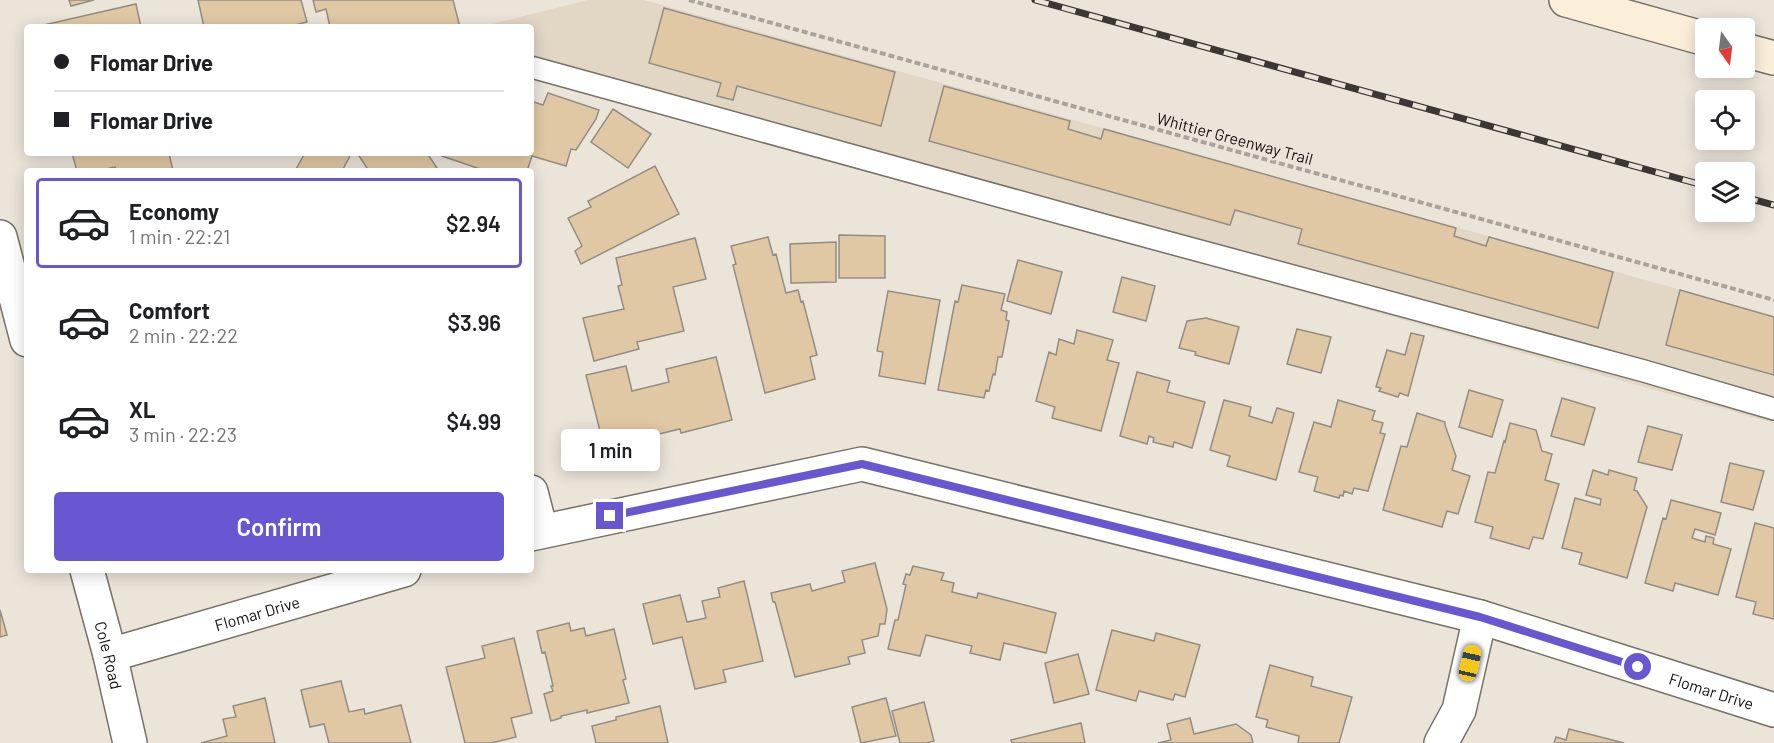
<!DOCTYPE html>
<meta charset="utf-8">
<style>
body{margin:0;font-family:Barlow,sans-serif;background:#f6f6f6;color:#202124;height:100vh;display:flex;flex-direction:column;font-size:22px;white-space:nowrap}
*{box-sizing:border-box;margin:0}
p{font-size:20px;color:#757577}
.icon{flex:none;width:33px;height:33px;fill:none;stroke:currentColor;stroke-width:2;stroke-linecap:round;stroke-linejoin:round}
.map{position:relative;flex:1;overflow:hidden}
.sheet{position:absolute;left:24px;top:168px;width:510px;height:405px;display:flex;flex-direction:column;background:#fff;border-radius:6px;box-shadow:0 3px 15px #0003}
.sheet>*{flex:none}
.guide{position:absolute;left:24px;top:24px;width:510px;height:132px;border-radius:6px;box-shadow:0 3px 15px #0003;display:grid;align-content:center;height:132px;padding:0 30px;background:#fff}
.needle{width:39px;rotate:166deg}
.fabs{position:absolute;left:1695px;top:18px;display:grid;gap:12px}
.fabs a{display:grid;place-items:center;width:60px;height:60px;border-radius:6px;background:#fff;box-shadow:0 3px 15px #0003;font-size:30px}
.end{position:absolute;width:27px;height:27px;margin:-14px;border:8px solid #6857d0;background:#fff;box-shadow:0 0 0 3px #fff}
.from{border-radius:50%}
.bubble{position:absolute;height:42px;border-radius:6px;background:#fff;box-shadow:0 3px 15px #0003;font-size:20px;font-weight:600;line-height:42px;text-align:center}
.car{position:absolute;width:18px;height:36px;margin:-18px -9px;border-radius:8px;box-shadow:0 0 4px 2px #0007;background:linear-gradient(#f5c518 24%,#345 0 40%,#f5c518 0 76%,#345 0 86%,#f5c518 0)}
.guide b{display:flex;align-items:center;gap:21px;height:57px;font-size:22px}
.guide b+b{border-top:2px solid #e0e0e0}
.guide i{width:15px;height:15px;background:#202124}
ul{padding:10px 0 0;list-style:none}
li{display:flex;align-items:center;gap:18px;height:90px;margin:0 12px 9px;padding:0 18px;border:3px solid transparent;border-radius:6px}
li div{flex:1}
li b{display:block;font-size:22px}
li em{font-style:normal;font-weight:600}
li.active{border-color:#6857d0}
li>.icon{width:54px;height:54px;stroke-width:1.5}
.cta{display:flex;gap:12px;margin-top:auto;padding:12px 30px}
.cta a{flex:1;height:69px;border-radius:6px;background:#6857d0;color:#fff;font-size:24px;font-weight:600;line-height:69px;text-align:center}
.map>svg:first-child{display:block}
</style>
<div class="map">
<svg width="1774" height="743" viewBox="0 0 1774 743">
<rect width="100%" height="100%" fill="#ebe4d9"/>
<path fill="#e2d6c5" d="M588,0H644L1774,316V423L531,77V27H480Z"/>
<path fill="#e1c8a4" stroke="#948d83" stroke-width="1.5" d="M69,0H94L71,6Z
M198,0H301L307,22L287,27H204Z
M313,0H453L460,27H330L326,9L316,12Z
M136,4L141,27H39V26Z
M664,8L895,72L881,126L737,86L733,100L717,96L721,83L649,63Z
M944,86L1070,121L1068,129L1101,139L1104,129L1456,228L1454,236L1486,246L1489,237L1613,272L1598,328L1298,244L1302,229L1235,210L1230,225L929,141Z
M548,93L599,110L596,119L576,150L571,149L566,166L532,156L527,171H486L442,156L440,153H531V101L543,105Z
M613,109L651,134L628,168L591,142Z
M72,153H169L173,171H116L115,167L98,171H77Z
M305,153H350L351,154L342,171H295Z
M357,153H427L439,171H369Z
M655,166L679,214L581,264L575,251L582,246L568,218L591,207L588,201Z
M839,235L885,236V278H839Z
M768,237L773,255L776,254L786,293L798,290L801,302L803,301L817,355L810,357L815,379L765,393L733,265L736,264L731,246Z
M695,238L706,279L673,287L684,331L637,342L639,349L594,361L583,318L624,309L618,286L622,285L616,258Z
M836,242V282L791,283L790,244Z
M1018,260L1062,272L1051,314L1007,301Z
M1122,277L1155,286L1146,321L1113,312Z
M962,285L1005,294L1001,310L1007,312L1006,320L1009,321L1002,357H998L995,375L993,374L989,391L986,390L984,398L938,390L955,301L958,302Z
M1680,290L1774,317V375L1666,345Z
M888,291L940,300L925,384L879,376L883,352L877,351Z
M1206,318L1239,327L1229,364L1195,355L1196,352L1179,348L1187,321Z
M1297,329L1331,337L1321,373L1287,364Z
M1077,330L1113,340L1107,360L1119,363L1101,431L1052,418L1055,407L1036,401L1049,352L1056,355L1059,339L1074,344Z
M1411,333L1424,336L1408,396L1400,393L1398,397L1379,391L1381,388L1376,387L1387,350L1405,355Z
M716,357L732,420L681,433L680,429L604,447L586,375L626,366L632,391L669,382L666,369Z
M1137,372L1170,381L1167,392L1205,402L1192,448L1174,442L1173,447L1153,442L1154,438L1149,436L1147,444L1120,436Z
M1469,390L1503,400L1492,437L1459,427Z
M1562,398L1595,408L1584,445L1551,436Z
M1224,400L1251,407L1249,416L1272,423L1277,408L1294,413L1276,480L1227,466L1230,456L1210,450Z
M1338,400L1375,411L1372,420L1383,423L1380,433L1385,434L1368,491L1354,488L1352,494L1344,491L1343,496L1340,495L1339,498L1314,491L1318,477L1299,472L1314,422L1331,427Z
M1417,413L1445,422V425L1456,456L1452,470L1470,476L1458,514L1447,511L1442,527L1383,510L1401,446L1407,447Z
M1510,423L1536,430L1542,451L1552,454L1545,480L1559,484L1543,539L1533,537L1529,549L1490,538L1493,527L1475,522L1488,472L1495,473L1504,441L1505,442Z
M1648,426L1682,435L1672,470L1638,462Z
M1730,463L1764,471L1753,510L1721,502Z
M1593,470L1608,475L1609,470L1637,478L1634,490L1637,491L1647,507L1627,578L1579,564L1582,553L1562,548L1575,498L1600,505L1601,499L1586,495Z
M1671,500L1721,513L1715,535L1695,529L1692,538L1705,542L1706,536L1714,538L1713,544L1731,549L1718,595L1675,583L1673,591L1645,583L1663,518L1666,519Z
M1755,523L1774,528V619L1753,614L1756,602L1736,597Z
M875,563L887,609L885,624H880L878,636L862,640L865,653L848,657L850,664L795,677L775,602H773L771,593L810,584L812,591L845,582L842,571Z
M913,566L944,573L941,580L954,583L952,592L977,598L978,593L1056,613L1046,653L1004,643L1000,660L970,653L972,646L926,635L920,656L888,649L895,620H898L906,585L903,584L906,574L910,575Z
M744,581L763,661L723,670L726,682L695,689L682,637L653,644L643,604L680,595L687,622L706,618L702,601L720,597L718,588Z
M0,610L7,635L0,637Z
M569,623L571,631L584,628L586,636L614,629L626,679L623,680L629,703L587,713V710L561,716V718L551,721L544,694L553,691L551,686H553L545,652L542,653L537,631Z
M1112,630L1154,641L1156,633L1200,645L1185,697L1175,694L1173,700L1139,691L1136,701L1096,690Z
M514,638L532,713L511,718L516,737L491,743H465L446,667L485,658L482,646Z
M1078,654L1089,694L1054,703L1045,663Z
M1270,665L1313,677L1311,686L1352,697L1339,743H1298L1299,736L1266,727L1268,720L1256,717Z
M341,681L349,712L364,709L365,714L401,705L411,743H329L324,724L310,727L301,690Z
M265,698L275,743H201L227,736L223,719L236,717L233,706Z
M886,698L896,736L861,743L852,707Z
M924,702L934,741L926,743H900L892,711Z
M660,706L668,743H596L592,726L616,720V717Z
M1190,718L1194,734L1236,724L1251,735L1253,743H1158L1171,740L1167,724Z
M1081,723L1085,743H1012L1011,740Z
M1569,729L1624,743H1554L1556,737L1566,740Z"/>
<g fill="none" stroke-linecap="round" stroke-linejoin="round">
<g stroke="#767066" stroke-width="24">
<path id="service" d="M531,67L1104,225L1644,371L1774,409"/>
</g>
<g stroke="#767066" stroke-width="36">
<g id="minor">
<path d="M531,492L541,531"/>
<path id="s1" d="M531,534L862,464L1480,617L1774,710"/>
<path id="s2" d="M110,655L404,570"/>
<path d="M1441,743L1459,710L1480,617"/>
</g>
</g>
<g stroke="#767066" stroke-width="36">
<g id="tertiary">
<path d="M0,237L27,340"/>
<path id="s3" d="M87,570L110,655L130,743"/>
</g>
</g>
<g stroke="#767066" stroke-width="36">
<path id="secondary" d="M1566,0L1706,39
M1744,50L1774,58"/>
</g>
<path stroke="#a9a49b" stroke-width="4" stroke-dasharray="6 3" stroke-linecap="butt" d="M689,0L1774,300"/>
<use href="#service" stroke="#fff" stroke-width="21"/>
<use href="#minor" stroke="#fff" stroke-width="33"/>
<use href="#tertiary" stroke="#fff" stroke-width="33"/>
<use href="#secondary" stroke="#fcefda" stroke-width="33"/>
<g stroke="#3b3732" stroke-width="7">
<path id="rail" d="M1035,0L1706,186
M1744,197L1774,205"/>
</g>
<use href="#rail" stroke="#ebe4d9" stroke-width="4.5" stroke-dasharray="14" stroke-linecap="butt"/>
</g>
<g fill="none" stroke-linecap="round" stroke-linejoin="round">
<path stroke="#6857d0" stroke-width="8" d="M610,516L862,464L1480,617L1638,667"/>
</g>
<g text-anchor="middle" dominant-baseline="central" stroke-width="4.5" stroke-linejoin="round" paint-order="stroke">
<g font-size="16" fill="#13100d" stroke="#ebe4d9">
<text transform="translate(1235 138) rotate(15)">Whittier Greenway Trail</text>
<text stroke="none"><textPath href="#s2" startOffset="153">Flomar Drive</textPath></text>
<text stroke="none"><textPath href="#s3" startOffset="88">Cole Road</textPath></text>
<text stroke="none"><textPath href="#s1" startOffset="1218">Flomar Drive</textPath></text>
</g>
</g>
</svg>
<div class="fabs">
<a><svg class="needle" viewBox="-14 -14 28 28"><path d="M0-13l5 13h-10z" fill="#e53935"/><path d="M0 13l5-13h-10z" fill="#757577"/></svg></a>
<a><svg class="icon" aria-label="locate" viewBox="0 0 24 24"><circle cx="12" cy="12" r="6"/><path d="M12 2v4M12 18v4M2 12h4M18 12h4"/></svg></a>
<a><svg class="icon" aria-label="layers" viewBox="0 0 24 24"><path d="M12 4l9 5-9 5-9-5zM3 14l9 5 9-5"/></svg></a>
</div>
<i class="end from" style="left:1638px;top:667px"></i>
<i class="end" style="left:610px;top:516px"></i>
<div class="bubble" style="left:561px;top:429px;width:99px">1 min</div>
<i class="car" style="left:1470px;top:663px;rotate:13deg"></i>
<div class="guide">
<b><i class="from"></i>Flomar Drive</b>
<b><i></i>Flomar Drive</b>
</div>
<section class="sheet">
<ul>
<li class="active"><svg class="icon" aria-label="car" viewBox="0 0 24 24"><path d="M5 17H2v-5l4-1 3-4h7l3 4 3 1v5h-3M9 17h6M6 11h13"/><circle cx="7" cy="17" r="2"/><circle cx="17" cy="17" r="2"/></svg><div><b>Economy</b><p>1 min · 22:21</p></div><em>$2.94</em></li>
<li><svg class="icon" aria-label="car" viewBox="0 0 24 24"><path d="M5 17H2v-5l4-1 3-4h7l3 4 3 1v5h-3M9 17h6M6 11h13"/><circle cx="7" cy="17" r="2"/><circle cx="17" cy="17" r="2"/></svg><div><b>Comfort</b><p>2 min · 22:22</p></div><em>$3.96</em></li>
<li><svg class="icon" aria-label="car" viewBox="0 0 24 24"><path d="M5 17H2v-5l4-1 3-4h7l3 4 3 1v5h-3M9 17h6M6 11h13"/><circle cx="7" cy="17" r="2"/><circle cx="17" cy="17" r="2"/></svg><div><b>XL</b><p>3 min · 22:23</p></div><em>$4.99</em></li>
</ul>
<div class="cta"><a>Confirm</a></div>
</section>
</div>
